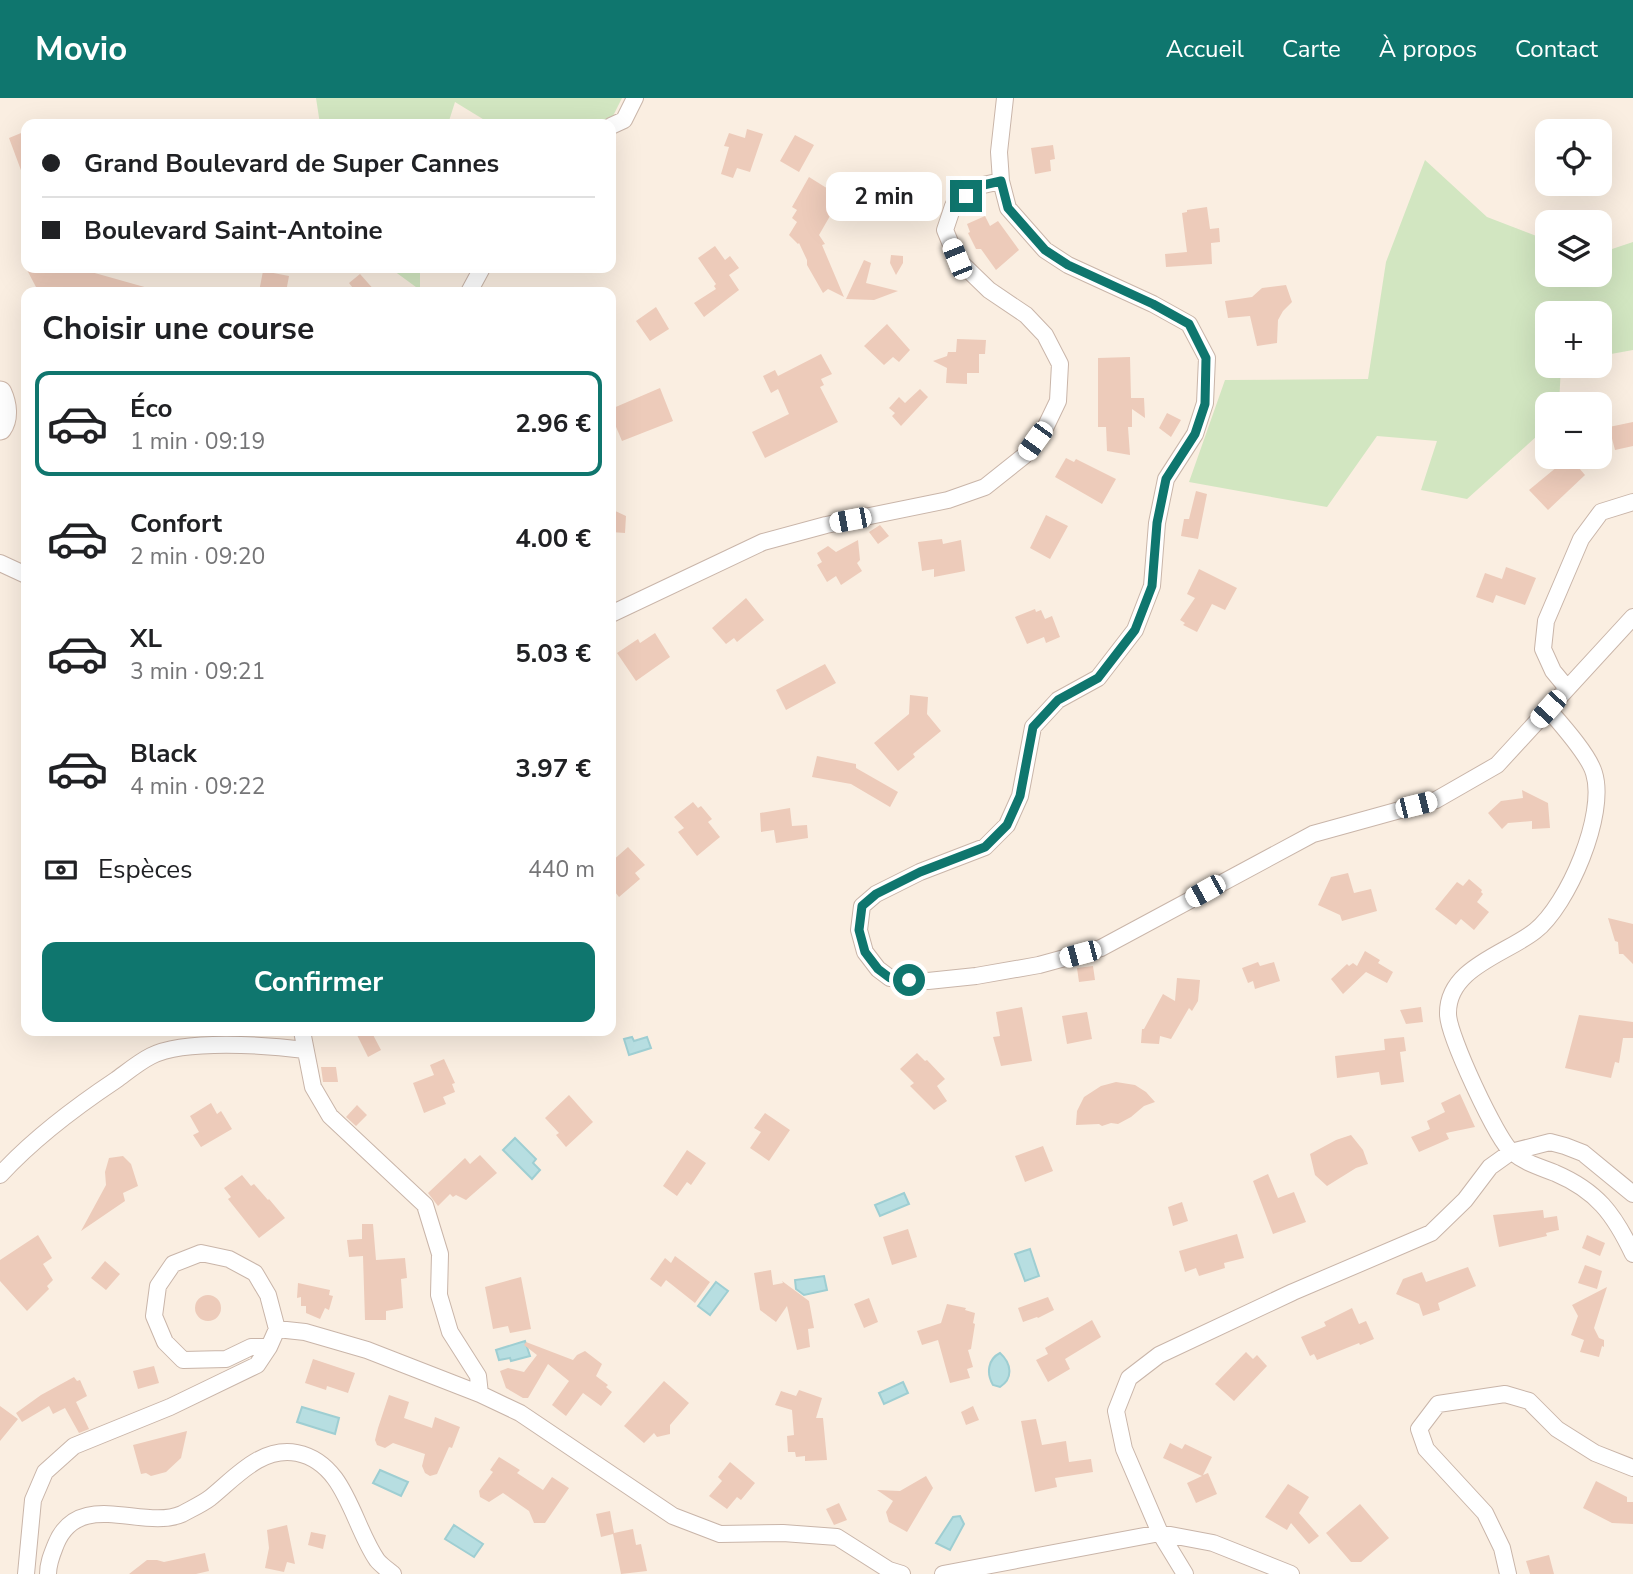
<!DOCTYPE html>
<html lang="fr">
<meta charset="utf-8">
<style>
body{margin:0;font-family:"Nunito Sans",sans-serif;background:#f2f2f2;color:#202124;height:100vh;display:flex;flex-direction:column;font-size:26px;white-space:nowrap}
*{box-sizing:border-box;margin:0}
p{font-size:23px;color:#757577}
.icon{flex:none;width:38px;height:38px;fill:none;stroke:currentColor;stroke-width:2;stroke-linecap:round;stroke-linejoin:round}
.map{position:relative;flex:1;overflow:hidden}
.sheet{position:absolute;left:21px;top:189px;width:595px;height:749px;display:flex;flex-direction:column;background:#fff;border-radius:14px;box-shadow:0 7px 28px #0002}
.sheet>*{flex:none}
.top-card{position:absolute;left:21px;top:21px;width:595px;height:154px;border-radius:14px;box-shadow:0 7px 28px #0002;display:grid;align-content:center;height:154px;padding:0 21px;background:#fff}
.buttons{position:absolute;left:1535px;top:21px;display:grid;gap:14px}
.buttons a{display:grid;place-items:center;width:77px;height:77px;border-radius:14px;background:#fff;box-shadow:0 7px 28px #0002;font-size:35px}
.end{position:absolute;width:32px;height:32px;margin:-16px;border:9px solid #0f766e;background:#fff;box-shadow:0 0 0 4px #fff}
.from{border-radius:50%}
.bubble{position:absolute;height:49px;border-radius:14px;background:#fff;box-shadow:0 7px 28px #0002;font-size:23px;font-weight:700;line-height:49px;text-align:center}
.car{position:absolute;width:21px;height:42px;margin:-21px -10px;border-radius:9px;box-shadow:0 0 5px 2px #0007;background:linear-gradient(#fff 24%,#345 0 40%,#fff 0 76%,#345 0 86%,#fff 0)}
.top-card b{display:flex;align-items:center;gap:24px;height:66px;font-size:26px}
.top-card b+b{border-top:2px solid #e0e0e0}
.top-card i{width:18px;height:18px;background:#202124}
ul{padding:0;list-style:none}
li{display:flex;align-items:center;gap:21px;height:105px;margin:0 14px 10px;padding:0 7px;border:4px solid transparent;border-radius:14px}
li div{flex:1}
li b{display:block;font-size:26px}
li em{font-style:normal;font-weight:700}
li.selected{border-color:#0f766e}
li>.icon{width:63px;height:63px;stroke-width:1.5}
h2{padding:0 21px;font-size:32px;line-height:84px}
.pay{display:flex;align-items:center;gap:18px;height:77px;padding:0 21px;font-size:26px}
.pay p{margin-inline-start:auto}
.cta{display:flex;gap:14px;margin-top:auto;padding:14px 21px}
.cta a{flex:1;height:80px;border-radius:14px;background:#0f766e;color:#fff;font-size:28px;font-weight:700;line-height:80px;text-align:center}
header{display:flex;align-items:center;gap:42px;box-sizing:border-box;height:98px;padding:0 35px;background:#0f766e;color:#fff}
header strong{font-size:33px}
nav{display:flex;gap:38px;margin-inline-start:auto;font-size:24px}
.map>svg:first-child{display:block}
</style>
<header>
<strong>Movio</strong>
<nav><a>Accueil</a><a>Carte</a><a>À propos</a><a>Contact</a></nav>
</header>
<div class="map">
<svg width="1633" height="1476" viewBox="0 0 1633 1476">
<rect width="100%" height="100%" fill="#faeee1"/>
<path fill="#d2e6c1" d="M316,0H622L612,20L597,26H491L455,4L448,26H320Z
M1425,62L1487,119L1547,142V177H1600V155L1633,144V252L1600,258V215H1547V268H1561L1559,306H1547V329L1467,401L1421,392L1437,343L1377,338L1327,409L1189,384L1225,282L1368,281L1386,164Z
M390,170H420V192Z"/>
<path fill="#b7dee1" stroke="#9eced2" stroke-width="2" d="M632,939L634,943L647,939L651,950L629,957L624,941Z
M515,1040L536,1061L533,1065L540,1072L532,1081L503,1052Z
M904,1095L909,1106L880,1118L875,1107Z
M1030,1151L1039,1178L1025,1183L1015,1156Z
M824,1178L827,1192L804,1197L796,1191L795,1182Z
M716,1184L728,1193L710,1217L698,1208Z
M525,1243L530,1258L511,1263L510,1260L499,1262L496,1252Z
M1000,1255C1011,1265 1014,1280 1000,1289L993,1287C986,1275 988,1261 1000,1255Z
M903,1284L908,1295L884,1306L879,1295Z
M302,1309L339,1320L335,1336L297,1324Z
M380,1372L408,1384L401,1398L373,1385Z
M960,1418L964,1426L950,1452L936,1445L953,1419Z
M454,1427L483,1446L474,1459L445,1441Z"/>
<path fill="#edcbba" d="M747,31L763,36L750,74L737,70L733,80L721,76L729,49L724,48L729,35L745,40Z
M26,33V83H25L9,40Z
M795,37L814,47L799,74L780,63Z
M1053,47L1055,61L1050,62L1051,73L1035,76L1031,50Z
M809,79L841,99L819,137L825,146L822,147L844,199L828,191L823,195L807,167V162L799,145L798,146L789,137L797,124L792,120L797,112L792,109Z
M1207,109L1210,131L1219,130L1220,144L1211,145L1212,166L1166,169L1165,156L1187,154L1182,115L1187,114V112Z
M985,118L990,128L998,123L1019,152L996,172L981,151H976L968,135L970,134L967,126Z
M715,148L725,162L730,158L739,170L729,177L739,192L704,219L694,205L716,191L714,188L716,186L698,160Z
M891,157L903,158V165L896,177L890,165Z
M864,162L871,165L866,185L898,193L874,202L846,201Z
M26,170H77L148,190L147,194H53L36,189Z
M263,173L289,178L286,194H259Z
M360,176L376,194H356L349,185Z
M1286,187L1292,204L1283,213L1278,222L1277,245L1257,248L1250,218L1228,220L1225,203L1252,199L1262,190Z
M656,209L669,231L650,243L636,223Z
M887,226L910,252L899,264L893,259L884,267L864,248Z
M957,241L986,242L985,256H979V275H967V286L946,285L947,270L933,263L947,258L948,254H956Z
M821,256L832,276L821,281L824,287L820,289L838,324L765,360L752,334L789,316L778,291L771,295L763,278L775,272L778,278Z
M1130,259L1131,300H1144L1145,320L1132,311V329H1128L1130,357L1107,353L1106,329H1098V260Z
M660,290L673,323L622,343L611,317V311Z
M920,291L928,299L901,328L892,318L895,315L889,310L899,299L905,305Z
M1167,315L1181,322L1171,339L1159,330Z
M1633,324V348L1615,352L1609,329Z
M1066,360L1074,364L1076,361L1116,381L1102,406L1055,379Z
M1573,363L1585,377L1548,412L1529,392L1563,364L1567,369Z
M1196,393L1207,396L1198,441L1181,438L1184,421H1189Z
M611,411L626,418L625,435L611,434Z
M1046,417L1068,428L1050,461L1030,450Z
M880,427L889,438L878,446L869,434Z
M942,441L943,446L961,442L965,473L934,479V471L922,473L918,444Z
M858,442L860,462L857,465L862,473L841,487L836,478L827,484L817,467L822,464L817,455L828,448L836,454Z
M1506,469L1536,480L1525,507L1496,497L1493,505L1476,499L1485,475L1502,481Z
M1199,471L1237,490L1225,512L1212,506L1197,534L1183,527L1185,525L1180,522L1195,500L1187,496Z
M746,500L764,522L737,544L734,540L726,546L712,530Z
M1035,511L1036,514L1041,512L1045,521L1052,518L1060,539L1046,545L1044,539L1027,546L1015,519Z
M655,535L670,559L636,583L617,555L638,541L640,545Z
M825,566L836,585L786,612L776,592Z
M910,597L928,599L927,616L941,633L913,656L915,659L898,673L874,645L909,616Z
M817,658L856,666V670L898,694L890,709L851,686L812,679Z
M1522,692L1548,705L1550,730L1532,731V723L1508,725L1502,731L1488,715L1501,703L1523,700Z
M693,704L698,710L701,708L712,721L708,724L720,739L697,758L678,734L684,730L674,719Z
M790,710L792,728L807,727L808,740L776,745L774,732L761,734L760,715Z
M628,749L645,767L635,775L640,781L619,799L611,789V764Z
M1348,775L1354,795L1371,791L1377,813L1342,823L1340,817L1318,807L1331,779Z
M1469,781L1482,792L1481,794L1483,796L1477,804L1489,814L1474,832L1461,821L1456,827L1435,811L1457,784L1463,788Z
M1608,820L1633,826V866L1623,856H1619L1618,844L1615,843Z
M1365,853L1380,862L1378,865L1393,874L1387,885L1366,874L1343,896L1331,881L1347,866L1349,868L1353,865L1357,868Z
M1258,864L1260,868L1274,864L1280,883L1255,891L1253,883L1248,885L1242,870Z
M1093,868L1095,882L1079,884L1077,870Z
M1177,880L1200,882L1198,903L1192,913L1189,910L1171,941L1160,938L1159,946L1141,945L1142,931H1144L1163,896L1175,903Z
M1022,909L1032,963L1001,968L993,939L1000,938L996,914Z
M1421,909L1423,924L1406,926L1400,912Z
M1087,914L1092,941L1067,946L1062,918Z
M1579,917L1633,924V940H1623L1619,965L1615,964L1611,980L1565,970Z
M355,933H371L381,952L368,959Z
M1404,939L1406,953L1400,954L1404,984L1381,987L1379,974L1337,980L1335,958L1385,952L1384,941Z
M917,955L925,963L927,962L945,981L937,988L947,1003L934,1012L910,988L914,985L900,971Z
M444,961L455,985L452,986L455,994L443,999L446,1006L424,1015L413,985L434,977L430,967Z
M321,969H336L338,984H323Z
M1116,984L1135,987L1146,994L1155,1004L1144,1008L1131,1019L1118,1026L1111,1025L1102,1028L1099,1026L1076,1027L1077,1013L1084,999L1101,988Z
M1460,996L1475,1029L1446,1035L1449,1041L1419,1054L1411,1039L1430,1031L1427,1023L1445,1014L1441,1005Z
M569,997L593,1024L566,1049L556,1037L559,1035L545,1020Z
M211,1005L217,1016L221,1013L232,1031L201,1049L193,1037L199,1034L190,1018Z
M357,1007L367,1017L356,1028L346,1019Z
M765,1015L790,1032L769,1063L750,1050L761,1034L754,1030Z
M1351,1037L1363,1052L1368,1066L1356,1070L1327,1088L1315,1077L1310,1056L1336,1042Z
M1043,1048L1053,1073L1025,1084L1015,1058Z
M687,1052L706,1065L691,1087L687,1084L677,1098L663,1088Z
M480,1057L497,1075L466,1102L456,1097L453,1099L450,1096L438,1108L428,1095L465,1060L470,1066Z
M123,1058L131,1066L138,1088L123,1095L125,1103L81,1133L106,1087L105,1074L109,1060Z
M1268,1076L1278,1100L1294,1094L1306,1124L1273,1136L1253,1083Z
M242,1077L251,1088L254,1086L268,1102L269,1101L285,1120L259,1140L228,1101L231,1099L224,1090Z
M1182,1104L1188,1123L1173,1128L1168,1109Z
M1543,1112L1544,1120L1557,1118L1559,1132L1546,1135L1547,1138L1499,1149L1493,1117Z
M362,1126H373L376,1162L405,1160L407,1180L401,1181L403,1210L386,1213V1222H365L363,1158L349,1159L347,1142L362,1141Z
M908,1131L917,1159L892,1167L883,1139Z
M1237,1136L1244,1160L1224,1165L1225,1170L1199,1178L1196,1170L1185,1174L1179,1153Z
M38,1137L52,1160L43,1166L53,1182L47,1188L49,1191L27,1213L0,1183V1162Z
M1587,1137L1605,1145L1600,1158L1582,1150Z
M675,1158L710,1184L695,1205L666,1182L661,1189L650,1181L665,1160L671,1165Z
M105,1163L120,1176L106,1192L91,1180Z
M1585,1167L1602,1173L1597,1191L1578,1185Z
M1468,1169L1476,1188L1438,1205L1440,1212L1423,1218L1419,1206L1396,1196L1403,1181L1422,1174L1426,1184Z
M771,1172L773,1187L783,1185L782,1183L809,1203L814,1230L808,1231L810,1249L797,1252L787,1208L776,1224L760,1212L754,1175Z
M521,1179L531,1231L510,1235L508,1228L493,1231L485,1189Z
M298,1185L330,1192L329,1197L333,1198L329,1212L325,1210L320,1221L306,1215V1208H301V1199L297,1200Z
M1607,1189L1594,1230L1599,1240L1604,1242V1249L1602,1248L1599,1259L1580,1254L1584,1242L1571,1237L1578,1218L1572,1207Z
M195 1210a13 13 0 1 1 26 0a13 13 0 1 1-26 0Z
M1048,1199L1054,1212L1038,1220L1037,1219L1023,1224L1018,1210Z
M869,1200L878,1224L864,1230L854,1206Z
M947,1206L966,1210L965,1212L975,1215L973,1225L975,1226L971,1251L968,1252L973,1269L967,1271L970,1280L950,1285L938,1242L922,1247L917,1233L941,1225Z
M1352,1210L1359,1226L1366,1223L1374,1241L1360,1247L1359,1245L1317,1262L1314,1256L1310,1258L1301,1239L1326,1228L1324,1224Z
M1092,1222L1101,1239L1065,1261L1070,1271L1048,1284L1036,1262L1048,1256L1045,1250Z
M526,1244L573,1262L577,1257L585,1253L602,1266L596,1278L608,1287L606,1289L612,1294L601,1308L583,1295L566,1318L552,1307L569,1283L548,1266L528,1300H523L506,1290L500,1273L508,1270L524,1274L537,1257L524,1247Z
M1246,1254L1253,1261L1257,1257L1267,1268L1234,1303L1215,1286Z
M313,1261L355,1275L348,1295L327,1288L326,1292L305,1285Z
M154,1268L159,1285L138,1291L133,1273Z
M74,1279L77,1283L80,1282L87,1298L76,1304L89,1331L79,1335L65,1310L53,1316L49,1308L22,1324L16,1315L41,1297Z
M664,1283L689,1305L670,1327V1336L657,1339L654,1335L644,1345L624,1328Z
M799,1292L822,1300L816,1320H823L827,1362L805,1363V1358L796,1359L795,1354H788L787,1338L794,1337L792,1312L775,1307L781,1293L796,1298Z
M389,1297L409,1304L404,1320L432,1330L435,1319L460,1329L452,1350L449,1349L437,1376L430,1378L425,1375L422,1368L425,1356L393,1345L385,1350L377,1347L375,1342L378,1330Z
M0,1308L18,1321L0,1343Z
M973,1308L979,1322L966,1327L961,1314Z
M1036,1321L1042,1347L1066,1343L1069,1364L1091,1361L1093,1374L1055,1380L1057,1389L1035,1394L1021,1323Z
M187,1333L181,1360L166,1374L151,1378L146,1375L141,1376L133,1347Z
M1170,1345L1182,1351L1185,1346L1212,1359L1203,1377L1208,1375L1217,1396L1196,1405L1187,1385L1202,1378L1163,1360Z
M499,1359L520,1372L517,1375L543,1392L552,1379L569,1390L545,1425H534L529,1413L503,1395L489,1404L480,1399L479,1393L493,1374L490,1372Z
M730,1364L755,1385L741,1402L737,1399L727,1411L709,1398L722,1383L718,1379Z
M926,1378L933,1390L907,1434L889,1424L886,1414L893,1403L877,1392L900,1393Z
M1596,1383L1627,1399V1404H1633V1426L1612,1425L1583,1410Z
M1288,1386L1309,1399L1299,1415L1319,1438L1309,1446L1291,1425L1287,1432L1265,1419Z
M839,1405L847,1422L834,1427L826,1411Z
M1360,1406L1389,1440L1361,1464H1351L1326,1435Z
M610,1413L614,1435L633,1431L636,1447L641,1446L647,1473L621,1476L613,1436L601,1439L596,1416Z
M287,1427L295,1466L287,1464L284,1474L265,1470L269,1450L267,1432Z
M311,1434L326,1437L323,1451L308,1447Z
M205,1455L209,1473L196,1476H129L147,1462H157L164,1464Z
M1549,1457L1554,1476H1530L1526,1463Z"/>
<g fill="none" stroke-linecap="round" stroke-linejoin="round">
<g stroke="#c9b5a9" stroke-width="18">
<path id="minor" d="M1005,0L999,54L1001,83L1008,110L1045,152L1068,167L1153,206L1189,226L1207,260L1205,305L1195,336L1166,381L1157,425L1152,488L1135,532L1098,580L1058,602L1033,629L1020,698L1007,727L985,749L920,774L876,796L862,808L859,832L865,854L878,871L890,880L928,883L976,878L1039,867L1101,850L1313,736L1436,702L1497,667L1633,519
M611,28L624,22L635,0
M469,194L482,170
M0,465L26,477
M611,516L763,444L826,427L948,402L985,389L1024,358L1046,328L1058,303L1060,266L1045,237L1026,217L989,192L957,161L945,132L953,108L979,88L1001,83
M1567,590L1553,573L1543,551L1546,523L1581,441L1601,414L1633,404
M1548,611C1561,626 1589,657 1594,675C1607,716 1568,807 1535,833C1506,856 1447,870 1448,916C1448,937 1497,1042 1512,1054C1525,1065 1540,1069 1555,1075C1597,1093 1614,1116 1633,1156
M302,933L313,989L330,1018L425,1107L440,1156L439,1197L450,1234L478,1278L480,1296
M0,1077C34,1040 74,1010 116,982C127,974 139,964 151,958C184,941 267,947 305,952
M269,1249H251L226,1261L183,1262L165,1244L154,1218L158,1188L173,1166L201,1155L229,1161L255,1175L268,1197L277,1231
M26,1476L33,1402L45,1374L74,1348L170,1309L257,1267L269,1249L277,1231L305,1234L367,1252L480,1296L520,1315L673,1418L720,1436L783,1435L837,1439L889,1472L902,1476
M48,1476C48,1465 52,1456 56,1446C79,1390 143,1433 182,1416C191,1411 202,1406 210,1400C235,1380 261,1348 297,1355C346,1365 352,1426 377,1462C381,1467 388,1472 393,1476
M943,1476L1160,1435L1213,1445L1291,1476
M1185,1476L1160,1435L1124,1351L1116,1313L1129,1280L1159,1257L1293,1194L1431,1135L1465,1102L1490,1069L1511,1054L1550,1044L1565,1048L1583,1055L1633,1096
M1508,1476L1502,1450L1485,1415L1426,1351L1419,1331L1438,1306L1505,1296L1529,1303L1557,1331L1595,1355L1633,1370"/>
</g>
<g stroke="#ceb7a9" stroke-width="25">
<path id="secondary" d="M0,295C5,306 7,320 0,330"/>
</g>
<use href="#minor" stroke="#fff" stroke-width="16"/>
<use href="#secondary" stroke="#fff" stroke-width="23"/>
</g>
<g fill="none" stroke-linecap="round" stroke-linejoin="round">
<path stroke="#0f766e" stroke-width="9" d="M909,882L890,880L878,871L865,854L859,832L862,808L876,796L920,774L985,749L1007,727L1020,698L1033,629L1058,602L1098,580L1135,532L1152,488L1157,425L1166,381L1195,336L1205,306L1206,260L1189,226L1153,206L1068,167L1045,152L1008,110L1001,83L979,88L966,98"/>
</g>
</svg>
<div class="buttons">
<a><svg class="icon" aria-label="locate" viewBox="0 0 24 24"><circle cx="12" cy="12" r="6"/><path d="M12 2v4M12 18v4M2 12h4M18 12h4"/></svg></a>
<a><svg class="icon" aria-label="layers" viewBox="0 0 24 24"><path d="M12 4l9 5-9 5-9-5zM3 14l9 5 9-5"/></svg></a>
<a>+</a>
<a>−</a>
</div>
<i class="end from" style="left:909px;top:882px"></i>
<i class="end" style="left:966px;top:98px"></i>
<div class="bubble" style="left:826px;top:74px;width:116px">2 min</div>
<i class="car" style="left:957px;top:161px;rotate:338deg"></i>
<i class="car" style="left:1035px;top:343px;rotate:216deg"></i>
<i class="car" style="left:850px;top:422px;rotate:259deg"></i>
<i class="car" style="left:1548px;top:611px;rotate:222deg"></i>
<i class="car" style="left:1416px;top:707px;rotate:76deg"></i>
<i class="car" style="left:1205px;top:793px;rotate:241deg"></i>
<i class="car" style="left:1080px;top:856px;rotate:255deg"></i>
<div class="top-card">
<b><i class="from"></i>Grand Boulevard de Super Cannes</b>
<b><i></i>Boulevard Saint-Antoine</b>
</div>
<section class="sheet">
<h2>Choisir une course</h2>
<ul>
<li class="selected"><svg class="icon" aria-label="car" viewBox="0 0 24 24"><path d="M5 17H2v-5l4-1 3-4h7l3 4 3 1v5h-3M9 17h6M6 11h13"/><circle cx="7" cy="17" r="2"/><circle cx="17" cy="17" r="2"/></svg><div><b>Éco</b><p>1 min · 09:19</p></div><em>2.96 €</em></li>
<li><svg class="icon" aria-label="car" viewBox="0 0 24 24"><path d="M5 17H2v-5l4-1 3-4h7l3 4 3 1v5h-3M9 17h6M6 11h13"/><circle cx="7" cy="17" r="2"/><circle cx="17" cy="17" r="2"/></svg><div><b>Confort</b><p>2 min · 09:20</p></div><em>4.00 €</em></li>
<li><svg class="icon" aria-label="car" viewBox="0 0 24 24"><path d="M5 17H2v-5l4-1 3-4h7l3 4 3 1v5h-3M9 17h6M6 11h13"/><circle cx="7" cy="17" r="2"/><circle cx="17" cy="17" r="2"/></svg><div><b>XL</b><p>3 min · 09:21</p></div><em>5.03 €</em></li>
<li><svg class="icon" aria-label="car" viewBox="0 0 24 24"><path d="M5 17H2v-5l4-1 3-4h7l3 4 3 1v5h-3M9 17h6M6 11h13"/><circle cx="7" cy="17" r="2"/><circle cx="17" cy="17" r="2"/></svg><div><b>Black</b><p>4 min · 09:22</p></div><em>3.97 €</em></li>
</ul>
<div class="pay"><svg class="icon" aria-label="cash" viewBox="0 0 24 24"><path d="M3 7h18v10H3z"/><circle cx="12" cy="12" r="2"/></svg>Espèces<p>440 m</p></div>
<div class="cta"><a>Confirmer</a></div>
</section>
</div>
